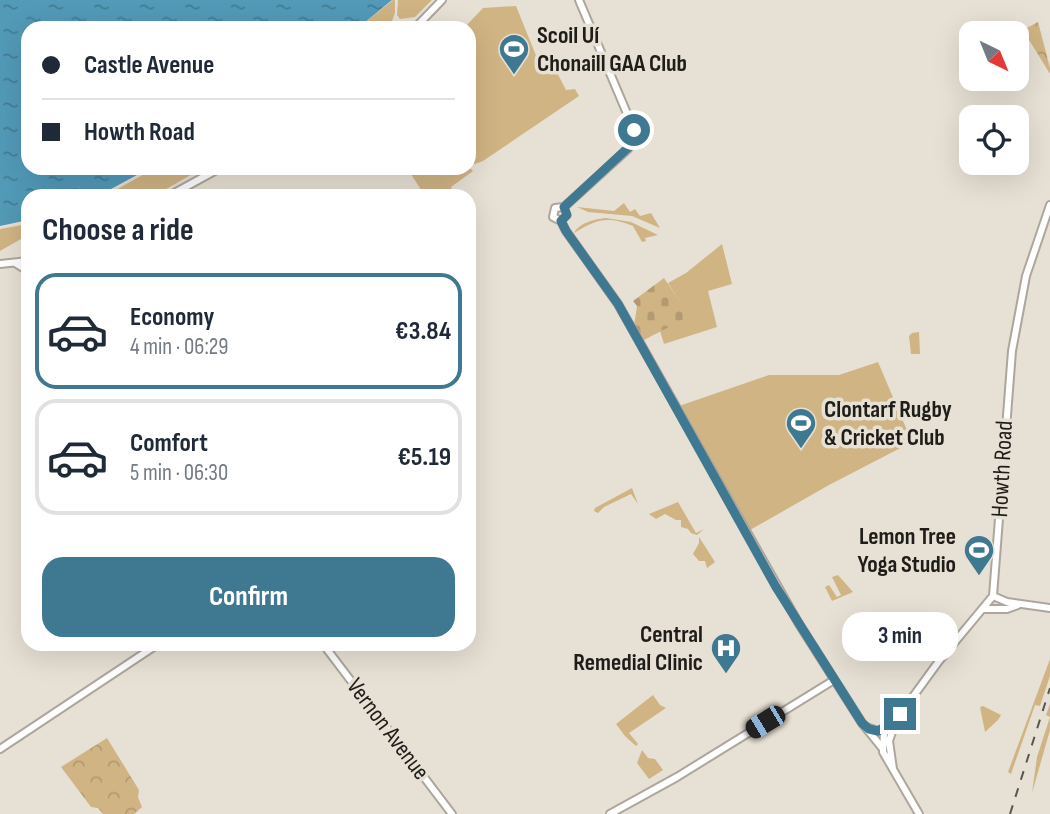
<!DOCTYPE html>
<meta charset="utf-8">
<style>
body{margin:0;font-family:"Sofia Sans Condensed",sans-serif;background:#f2f2f3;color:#1f2937;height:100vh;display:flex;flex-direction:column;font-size:26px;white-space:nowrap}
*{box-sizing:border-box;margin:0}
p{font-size:23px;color:#747a83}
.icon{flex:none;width:38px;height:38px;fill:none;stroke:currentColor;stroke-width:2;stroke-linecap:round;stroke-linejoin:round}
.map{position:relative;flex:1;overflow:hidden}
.details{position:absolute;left:21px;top:189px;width:455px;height:462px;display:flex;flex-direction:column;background:#fff;border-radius:21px;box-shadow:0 7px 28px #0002}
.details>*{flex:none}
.guide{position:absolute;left:21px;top:21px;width:455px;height:154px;border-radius:21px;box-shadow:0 7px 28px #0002;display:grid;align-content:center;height:154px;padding:0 21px;background:#fff}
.needle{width:46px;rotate:137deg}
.buttons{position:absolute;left:959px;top:21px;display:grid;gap:14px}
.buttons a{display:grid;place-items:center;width:70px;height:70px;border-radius:14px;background:#fff;box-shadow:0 7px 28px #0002;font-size:35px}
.end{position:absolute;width:32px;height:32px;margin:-16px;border:9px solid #3e7891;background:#fff;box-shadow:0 0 0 4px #fff}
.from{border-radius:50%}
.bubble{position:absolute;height:49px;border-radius:21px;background:#fff;box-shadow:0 7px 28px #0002;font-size:23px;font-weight:700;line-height:49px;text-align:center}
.car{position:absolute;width:21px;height:42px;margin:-21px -10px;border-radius:9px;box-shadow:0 0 5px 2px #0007;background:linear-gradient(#222 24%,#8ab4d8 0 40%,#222 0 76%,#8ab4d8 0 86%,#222 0)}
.guide b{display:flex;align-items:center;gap:24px;height:66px;font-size:26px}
.guide b+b{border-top:2px solid #e0e1e3}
.guide i{width:18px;height:18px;background:#1f2937}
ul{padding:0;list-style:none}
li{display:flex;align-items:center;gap:21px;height:116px;margin:0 14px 10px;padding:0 7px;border:4px solid #e0e1e3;border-radius:21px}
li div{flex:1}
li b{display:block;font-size:26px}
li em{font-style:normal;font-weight:700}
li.active{border-color:#3e7891}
li>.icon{width:63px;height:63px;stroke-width:1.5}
h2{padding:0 21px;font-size:32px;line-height:84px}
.primary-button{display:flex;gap:14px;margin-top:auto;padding:14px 21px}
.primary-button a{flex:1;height:80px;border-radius:21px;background:#3e7891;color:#fff;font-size:28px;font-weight:700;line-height:80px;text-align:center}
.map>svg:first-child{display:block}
</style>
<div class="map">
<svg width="1050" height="814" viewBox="0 0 1050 814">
<defs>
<pattern id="cemetery-stones" width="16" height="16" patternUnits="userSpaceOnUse" patternTransform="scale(1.75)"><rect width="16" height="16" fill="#d0b484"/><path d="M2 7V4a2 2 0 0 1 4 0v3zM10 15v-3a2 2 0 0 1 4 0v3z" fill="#b29a71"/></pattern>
<pattern id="park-crowns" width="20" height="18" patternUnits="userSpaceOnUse" patternTransform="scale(1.75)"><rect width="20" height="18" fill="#d0b484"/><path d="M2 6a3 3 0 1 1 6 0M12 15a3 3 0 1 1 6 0" fill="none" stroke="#b29a71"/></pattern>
<pattern id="water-ripples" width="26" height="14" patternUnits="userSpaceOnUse" patternTransform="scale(1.75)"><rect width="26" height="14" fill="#529ab8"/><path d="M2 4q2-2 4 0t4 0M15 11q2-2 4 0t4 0" fill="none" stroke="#437d95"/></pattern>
</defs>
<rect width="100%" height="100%" fill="#e7e0d4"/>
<path fill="#d0b484" d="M393,0H395V13L392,21C380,24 370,28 358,28Z
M398,0H432L415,17L400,19L397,15Z
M516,6L539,63H552L566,90L575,89L579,96L483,161L475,164L469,162V28H464L483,8Z
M469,167L473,171L451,187L452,190L444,196H425L407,168Z
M155,168H195L196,172L154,196H105Z
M624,203L630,212L635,209L640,216L651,213L660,228L632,216L588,212L577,207L614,211Z
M606,218L631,222L658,235L645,238L646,241L642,242L633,226C607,216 598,219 574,233C579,223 595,219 606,218Z
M28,224V235L0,251V229Z
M722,244L732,284L708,291L717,327L664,344L660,331L689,316L668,283L686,273Z
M919,332L920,354H911L909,336L912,333Z
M878,362L912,442L829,485L750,530L679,406L769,375H839Z
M632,488L638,504L631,494L604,507L598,513L594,511L595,508Z
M678,502L696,533L704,529L697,535L691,533L688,529L681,527V520H676L665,514L656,519L649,514Z
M699,537L715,562L707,568L705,561H699L693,554L699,543Z
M838,575L853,592L832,601L825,587L829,585L837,597L841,595L832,577Z
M1050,659V676L1040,706L1035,705L1011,774L1008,772Z
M653,695L660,705L666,708L629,733L638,744L636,746L625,736L616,724Z
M1050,704V730L1032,793L1037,757L1050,717L1046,715Z
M983,706L1001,715L998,720L985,732L980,707Z
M642,750L648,758L655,759L663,770L649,779L637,763Z"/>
<path fill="url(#cemetery-stones)" d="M664,278L690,316L644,340L634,326L637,306L633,301Z"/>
<path fill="url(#park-crowns)" d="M1038,22L1050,68V74L1023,30Z
M107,738L139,790L138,797L142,807L134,814H103L98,808L91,807L61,767Z"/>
<path fill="url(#water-ripples)" d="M0,0H392L358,28H28V168H150L98,196H28V220L0,226Z"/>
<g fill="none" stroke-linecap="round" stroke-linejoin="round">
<g stroke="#ada69c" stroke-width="10">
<path id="secondary" d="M579,0L634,130L635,139L628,149L564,207L555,208L553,217L561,221L566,231L618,304L799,624L862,723L883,749
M415,28L442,0
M169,196L220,168
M15,263L28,271
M0,264L28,261
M993,596L1007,602L1050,608
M983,609H1007L1018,605
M323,644L452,814
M895,716L884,733L883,752L919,814
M866,727L878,731L887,726
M0,749L158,644
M893,769L889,741L896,720L939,661L993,596L1012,351L1026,276L1050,205
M610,814L677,777L834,680"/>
</g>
<use href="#secondary" stroke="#fff" stroke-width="6"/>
<path stroke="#59554f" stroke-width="2" stroke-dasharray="9 9" stroke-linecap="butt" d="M1010,814L1050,688"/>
</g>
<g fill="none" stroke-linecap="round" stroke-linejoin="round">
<path stroke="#3e7891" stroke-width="9" d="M634,130L635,139L632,144L564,207L567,215L561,221L566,231L618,304L776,587L862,723L869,729L878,731L887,726L904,708L900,714"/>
</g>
<defs>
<g id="stadium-pin" transform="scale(1.575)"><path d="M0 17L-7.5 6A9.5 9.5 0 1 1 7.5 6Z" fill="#3e7891" stroke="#e7e0d4"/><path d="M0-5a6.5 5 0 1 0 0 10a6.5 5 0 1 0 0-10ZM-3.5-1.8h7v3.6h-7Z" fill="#fff"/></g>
<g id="hospital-pin" transform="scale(1.575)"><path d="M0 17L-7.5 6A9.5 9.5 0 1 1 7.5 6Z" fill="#3e7891" stroke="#e7e0d4"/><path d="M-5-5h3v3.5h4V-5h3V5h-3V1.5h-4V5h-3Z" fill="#fff"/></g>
</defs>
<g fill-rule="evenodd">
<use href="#stadium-pin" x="514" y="49"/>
<use href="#stadium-pin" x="801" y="423"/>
<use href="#stadium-pin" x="979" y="550"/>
<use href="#hospital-pin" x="726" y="648"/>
</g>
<g text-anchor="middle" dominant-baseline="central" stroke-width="7" stroke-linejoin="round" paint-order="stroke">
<g font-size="24" font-weight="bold" fill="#1f1d19" stroke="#e7e0d4" text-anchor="start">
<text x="537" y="35">Scoil Uí<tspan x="537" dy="28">Chonaill GAA Club</tspan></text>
<text x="824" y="409">Clontarf Rugby<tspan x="824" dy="28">&amp; Cricket Club</tspan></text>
<text x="956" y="536" text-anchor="end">Lemon Tree<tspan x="956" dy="28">Yoga Studio</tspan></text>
<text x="703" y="634" text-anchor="end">Central<tspan x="703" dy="28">Remedial Clinic</tspan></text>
</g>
<g font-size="24" fill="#1f1d19" stroke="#e7e0d4">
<text transform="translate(1002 469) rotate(-87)">Howth Road</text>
<text transform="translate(388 729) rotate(53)">Vernon Avenue</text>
</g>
</g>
</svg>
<div class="buttons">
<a><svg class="needle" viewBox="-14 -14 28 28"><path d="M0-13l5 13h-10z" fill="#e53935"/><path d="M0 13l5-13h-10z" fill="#747a83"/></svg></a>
<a><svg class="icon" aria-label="locate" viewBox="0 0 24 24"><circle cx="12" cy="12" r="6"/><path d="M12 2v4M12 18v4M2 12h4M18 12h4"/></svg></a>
</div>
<i class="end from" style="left:634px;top:130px"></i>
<i class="end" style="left:900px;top:714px"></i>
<div class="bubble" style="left:842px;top:612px;width:116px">3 min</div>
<i class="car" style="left:765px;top:722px;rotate:239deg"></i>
<div class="guide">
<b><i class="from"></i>Castle Avenue</b>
<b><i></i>Howth Road</b>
</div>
<section class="details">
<h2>Choose a ride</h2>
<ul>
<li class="active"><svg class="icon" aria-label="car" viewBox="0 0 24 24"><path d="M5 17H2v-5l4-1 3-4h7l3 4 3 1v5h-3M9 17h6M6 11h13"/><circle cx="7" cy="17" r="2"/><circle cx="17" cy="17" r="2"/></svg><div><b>Economy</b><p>4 min · 06:29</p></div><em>€3.84</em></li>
<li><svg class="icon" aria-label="car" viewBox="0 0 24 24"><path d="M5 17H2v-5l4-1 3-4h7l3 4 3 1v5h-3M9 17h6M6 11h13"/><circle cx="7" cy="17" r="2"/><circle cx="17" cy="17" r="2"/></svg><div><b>Comfort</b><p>5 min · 06:30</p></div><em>€5.19</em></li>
</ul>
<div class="primary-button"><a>Confirm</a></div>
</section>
</div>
